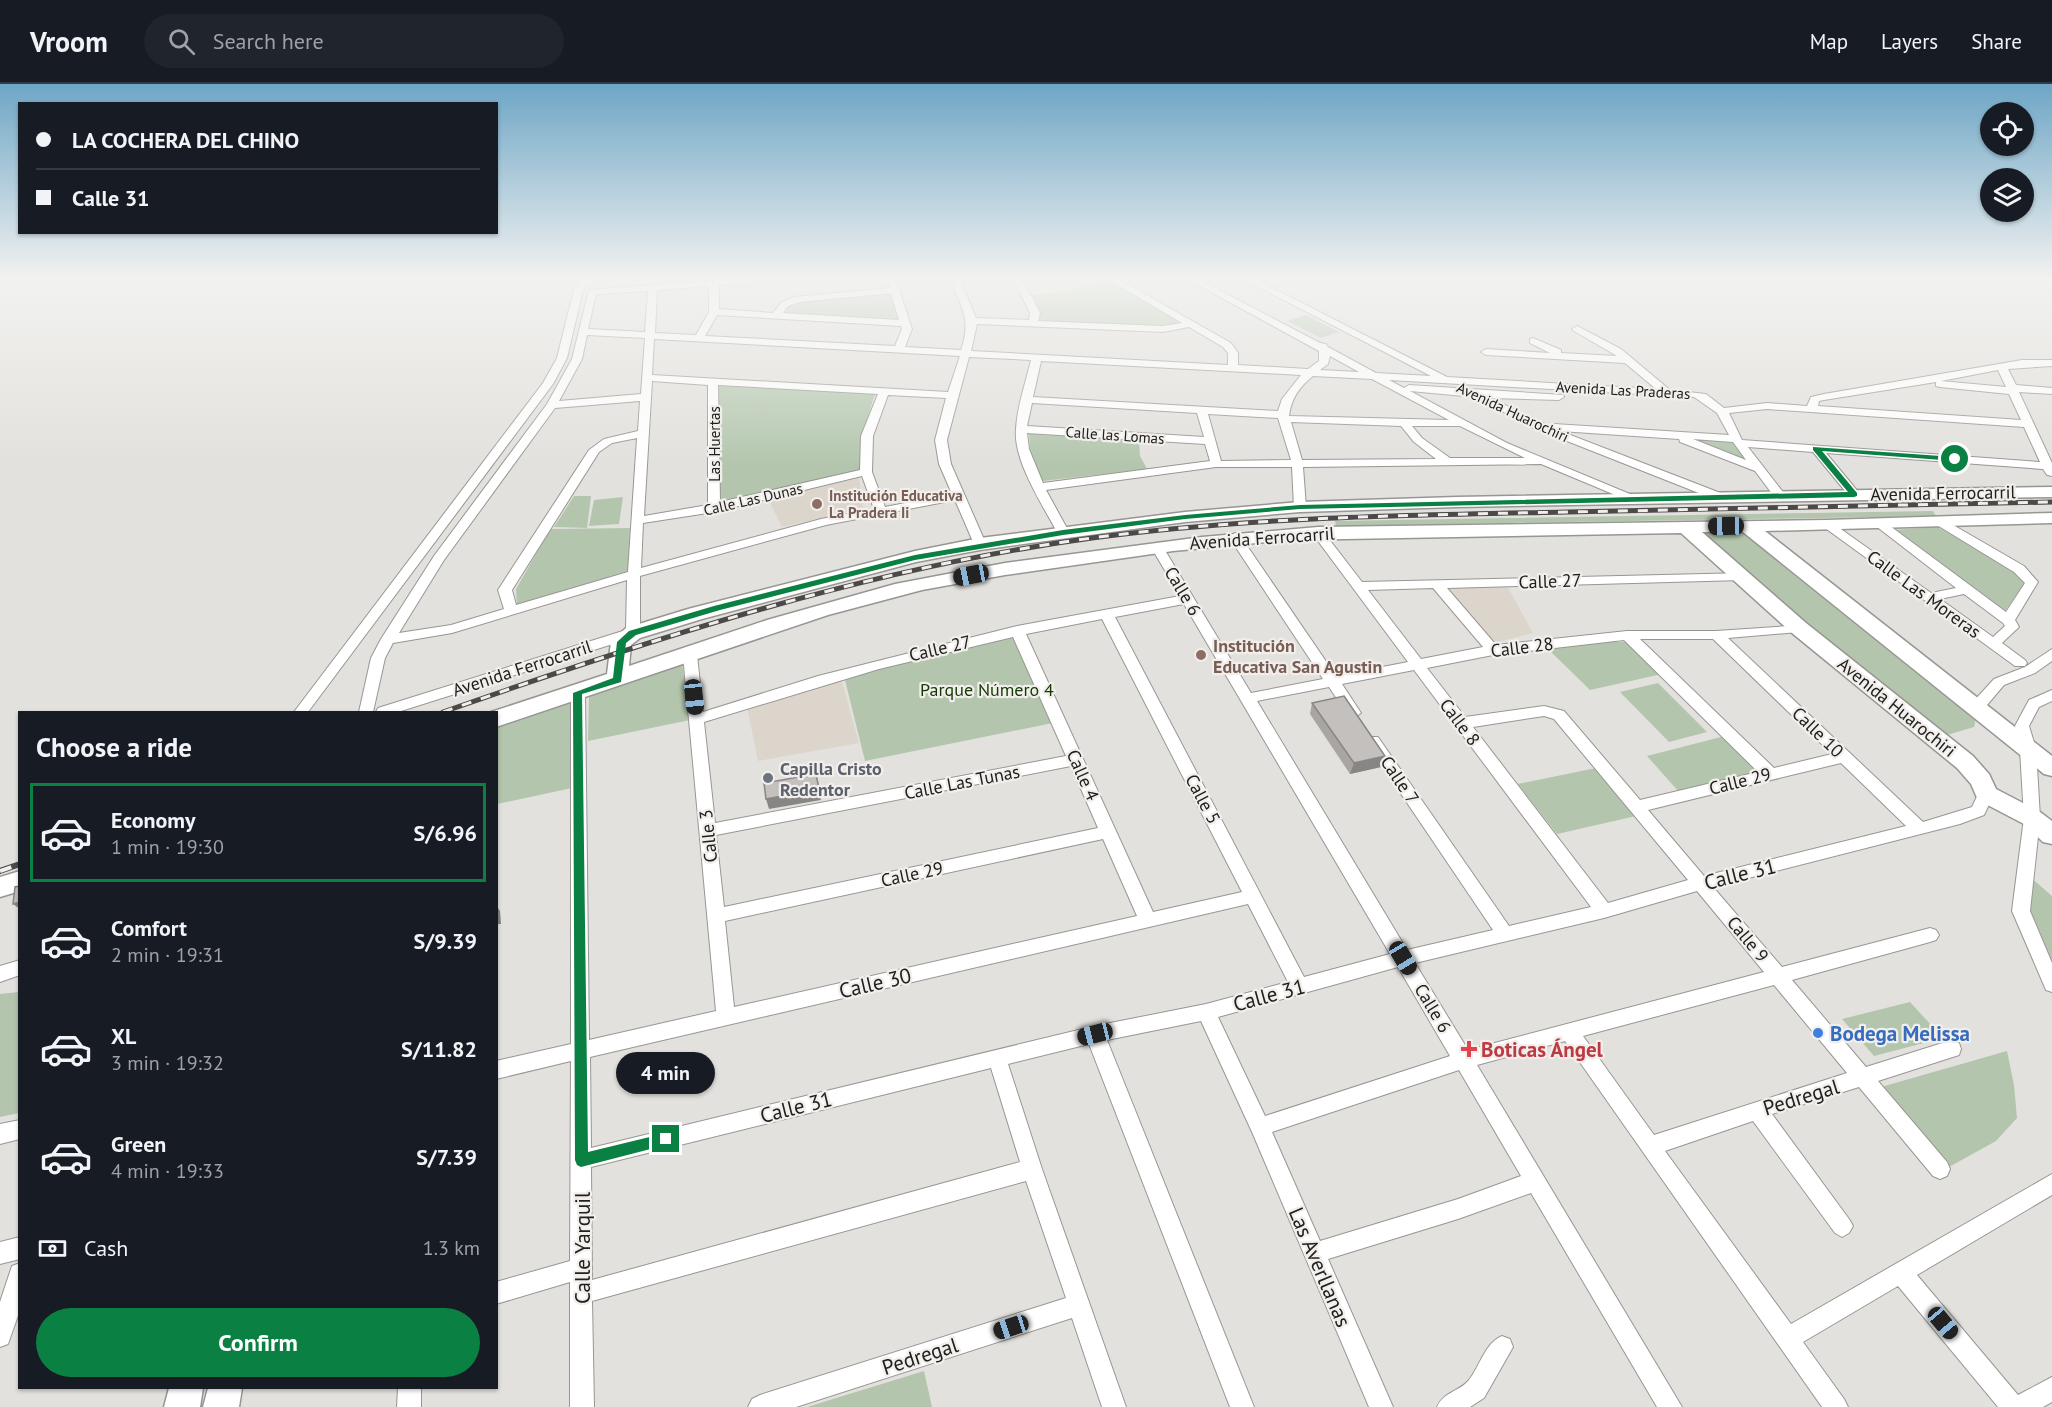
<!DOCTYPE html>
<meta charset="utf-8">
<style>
body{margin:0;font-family:"PT Sans",sans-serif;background:#20242c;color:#f1f3f6;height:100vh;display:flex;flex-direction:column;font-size:22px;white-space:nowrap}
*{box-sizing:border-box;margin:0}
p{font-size:20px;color:#9ea1a6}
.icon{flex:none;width:33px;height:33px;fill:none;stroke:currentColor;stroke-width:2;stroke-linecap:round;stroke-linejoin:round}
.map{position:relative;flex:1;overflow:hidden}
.side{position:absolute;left:18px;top:627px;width:480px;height:678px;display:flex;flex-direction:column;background:#171b24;border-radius:0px;box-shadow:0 2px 4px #0004}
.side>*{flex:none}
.banner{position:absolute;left:18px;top:18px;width:480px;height:132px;border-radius:0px;box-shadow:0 2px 4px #0004;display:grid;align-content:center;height:132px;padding:0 18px;background:#171b24}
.controls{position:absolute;left:1980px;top:18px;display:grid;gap:12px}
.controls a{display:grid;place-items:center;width:54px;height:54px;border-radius:50%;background:#171b24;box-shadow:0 2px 4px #0004;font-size:30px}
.end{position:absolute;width:27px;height:27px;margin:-14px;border:8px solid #0b8043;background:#fff;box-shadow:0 0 0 3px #fff}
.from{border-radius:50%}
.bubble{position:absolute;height:42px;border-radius:21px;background:#171b24;box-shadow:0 2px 4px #0004;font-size:20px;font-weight:700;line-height:42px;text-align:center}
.car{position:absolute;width:18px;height:36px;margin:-18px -9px;border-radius:8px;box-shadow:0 0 4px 2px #0007;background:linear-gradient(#222 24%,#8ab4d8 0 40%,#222 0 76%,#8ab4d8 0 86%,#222 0)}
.banner b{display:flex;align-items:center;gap:21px;height:57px;font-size:22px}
.banner b+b{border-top:2px solid #363941}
.banner i{width:15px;height:15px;background:#f1f3f6}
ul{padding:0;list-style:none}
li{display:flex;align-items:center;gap:18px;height:99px;margin:0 12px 9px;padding:0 6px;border:3px solid transparent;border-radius:0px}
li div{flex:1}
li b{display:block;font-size:22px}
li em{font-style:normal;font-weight:700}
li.on{border-color:#0b8043}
li>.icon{width:54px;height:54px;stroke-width:1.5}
h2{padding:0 18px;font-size:27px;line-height:72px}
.pay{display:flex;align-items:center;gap:15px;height:66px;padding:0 18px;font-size:22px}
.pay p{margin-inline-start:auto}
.primary-button{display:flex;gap:12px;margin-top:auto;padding:12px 18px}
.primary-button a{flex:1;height:69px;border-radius:36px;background:#0b8043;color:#fff;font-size:24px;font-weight:700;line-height:69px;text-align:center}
header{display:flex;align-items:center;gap:36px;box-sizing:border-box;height:84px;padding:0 30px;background:#171b24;border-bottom:2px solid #363941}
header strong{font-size:28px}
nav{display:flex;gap:33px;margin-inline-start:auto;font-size:21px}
.search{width:420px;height:54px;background:#20242c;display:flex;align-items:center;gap:15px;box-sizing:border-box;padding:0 21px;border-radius:33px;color:#9ea1a6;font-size:22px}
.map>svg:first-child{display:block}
</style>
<header>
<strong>Vroom</strong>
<div class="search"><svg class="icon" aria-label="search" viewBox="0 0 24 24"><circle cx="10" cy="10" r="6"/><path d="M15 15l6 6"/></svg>Search here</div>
<nav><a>Map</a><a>Layers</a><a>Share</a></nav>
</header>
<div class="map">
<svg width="2052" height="1323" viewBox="0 0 2052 1323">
<rect width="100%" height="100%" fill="#e3e1dd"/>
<path fill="#dcd5cb" d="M859,394L863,424L782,443L768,415Z
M1507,502L1533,549L1494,559L1447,504Z
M841,594L859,659L758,677L747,623Z"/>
<path fill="#b3c6ad" d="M1108,196L1185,238L1161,243L1040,237L1039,227L1031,211L1070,207Z
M890,209L899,235L896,236L782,230L789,221L796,218Z
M1306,231L1339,248L1321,254L1287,237Z
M724,300L875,310L861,354V385L853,389L726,417L719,414L717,304Z
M1029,349L1139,356L1140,372L1147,385L1043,397L1030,365Z
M1685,354L1733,357L1751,381Z
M574,412H591L587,444L554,443Z
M623,413L619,440L589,442L594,416Z
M1933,427L1936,432L1336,442L1335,437Z
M1938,443L2016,487L2024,500L2005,527L1891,446Z
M630,444L628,487L517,522L516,505L550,445Z
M1743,448L1976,634L1974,643L1947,651L1938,648L1817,552L1699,449Z
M1013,552L1053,639L865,677L844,592Z
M1593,558H1628L1662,590L1590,606L1546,563Z
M682,579L690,636L588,657L589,609Z
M1658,599L1707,648L1669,658L1620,608Z
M572,614V704L497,720L496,638Z
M1725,652L1758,685V688L1679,708L1647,672Z
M1596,684L1636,732L1557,750L1518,700Z
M2029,792L2052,812V878L2028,828Z
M19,908V1029L0,1033V910Z
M1910,918L1943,954L1874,972L1842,935Z
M2007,967L2014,1001L2017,1034L1996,1057L1949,1083L1881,1003Z
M924,1287L932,1323H807Z"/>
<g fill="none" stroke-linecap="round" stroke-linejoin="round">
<g stroke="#989693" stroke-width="2">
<path id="street" d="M583,196H593L583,206L567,274L553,300L308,628H294L543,299L557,274L574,205Z
M719,196H758L753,199L719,201V225L773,229L782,218L794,213L890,204L888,196H896L912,245L905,263L961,266C972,234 961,225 951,196H960L976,234L1029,236L1030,229L1014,196H1023L1040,229L1038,237L1163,242L1182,239L1109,196H1120L1231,259L1238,269V281L1308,285L1319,277V267L1189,196H1200L1320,259L1326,260L1328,263L1376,289L1431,292L1245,196H1257L1447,293L1656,305L1625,279L1486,271L1481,268L1486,265L1550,269L1530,259V255L1533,254L1561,266V269L1617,272L1574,247L1572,245L1577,242L1621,265L1670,306L1706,310L1724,324L1767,319L1807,322L1811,313L1824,310L2022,276H2052V282L2008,285L2016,301L2052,304V310L2019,308L2052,379V392L2047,391L2043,385L1826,369L1860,410L1854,414L1850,413L1813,368L1748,363L1786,412L1780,416L1776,415L1755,387L1680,358L1679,355L1560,347L1723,410L1725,413L1719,417L1534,344L1475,313L1410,307L1507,359L1642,415L1640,418H1632L1541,380L1303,383L1306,423L1300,427L1294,423L1292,383H1216L1046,406L1069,448L1063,452L1057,448C1042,420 1013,376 1016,345C1017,322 1026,298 1031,276L969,273L947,356L951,380L986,460L984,463H976L974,460L955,416L826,441L640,492V549L638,552L398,628H376L378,624L626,546L627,496L452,549L393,559L385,574L373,628H359L371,574L381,555L434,472L547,320L572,275L589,206ZM709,202V228L696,251L655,249L657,206ZM648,207L645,248L588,245L596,210ZM891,209L899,236L783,229L788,222L799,218ZM717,231L901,242L902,245L895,262L705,252ZM977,240L1163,248L1189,243L1223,263L1228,269V281L971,267ZM587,251L645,254L641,310L559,317L582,275ZM654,255L960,272L948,308L652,291ZM1330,272L1359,288L1320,286L1328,280ZM1041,277L1301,291L1282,315L1278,327L1033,313ZM1998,286L2006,303L1941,297ZM1313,292L1372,295L1449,336L1289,332C1291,315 1299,303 1313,292ZM1389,296L1694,313L1717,329L1729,351L1554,340L1549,342L1490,314L1559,316L1564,313L1563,311L1409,301L1404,304ZM652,297L708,301V421L644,432ZM1936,298V302L1940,303L2009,310L2021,336L1818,322L1819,317L1824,316ZM718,301L878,310L861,352L860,386L720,418ZM888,311L946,314L935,356L939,380L952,410L885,423L872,388L873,352ZM640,317L638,347L604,355L589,366L498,506L504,525L451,541L399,549L444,476L555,324ZM1032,319L1197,329L1204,353L1027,342ZM1767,325L2024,343L2040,378L1742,356L1729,329ZM1208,330L1278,334L1291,376L1221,377ZM1291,338L1401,342L1414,358L1436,375L1302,376ZM1412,342H1460L1525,374H1450L1422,354ZM1027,349L1205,360L1210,377L1043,399L1029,365ZM637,354L628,488L516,521L512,506L599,368L612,359ZM1693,355L1733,358L1746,376ZM862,392L874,425L821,435L641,484L643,439L714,428Z
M1941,434L2024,482L2038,498L2015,536L2019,543L2002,559L2025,576L2027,579L2025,582H2015L1821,441L1827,437L1831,438L1931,509L1956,504L1872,439L1878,435L1882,436L2006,528L2025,499L2014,488L1937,441V435ZM1964,510L2003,539L2005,542L1993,553L1940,515Z
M1318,445L1322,446L1362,498L1748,489L1749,492L1743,496L1447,504L1496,561L1627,547H1716L1804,541L1806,544L1799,548L1728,554L1923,738L1972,723L1980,706H1992L1994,710L1984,731L1960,740L1713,803L1782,883L1930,844L1936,846L1939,851L1936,856L1930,858L1792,896L1866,983L1952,956L1959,959L1961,965L1959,971L1878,997L1947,1078L1950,1085L1947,1092L1940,1095L1933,1092L1859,1003L1772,1030L1849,1135L1853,1142L1849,1149L1842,1153L1835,1149L1753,1037L1665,1067L1791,1240L2052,1090V1111L1917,1191L2018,1311L2052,1293V1318L2043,1323H1998L1898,1202L1803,1258L1844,1315L1848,1323H1822L1565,957L1477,981L1682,1323H1657L1531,1109L1458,1135L1328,1175L1393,1323H1369L1252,1048L1201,937L1107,956L1254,1323H1230L1089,960L1008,980L1042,1085L1126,1323H1102L1072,1234L796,1323H748L752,1315L760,1311L1066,1214L1026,1097L592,1217L594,1323H570V1198L496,1220V1198L570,1177L571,977L496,995V977L571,960V609L573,606H583L585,609L589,956L716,927L683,571L685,568H695L697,571L703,628L818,592L1017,542L1180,512L1151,463L1157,459L1163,463L1251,609L1323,595L1229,453L1235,449L1239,450L1336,592L1408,578L1312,449ZM1433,504L1483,563L1421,575L1368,506ZM1184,520L1390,870L1304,893L1115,533ZM1102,535L1242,808L1153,828L1026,550ZM1013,553L1066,672L715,739L704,638L879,585ZM1640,555H1713L1832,670L1774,684ZM1624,556L1758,688L1640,716L1564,627L1544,622L1465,633L1427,584L1493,571ZM1414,586L1591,823L1509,842L1378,653H1368L1366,657L1368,661L1493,846L1407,866L1257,617L1329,603L1349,633L1354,634L1361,629L1342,600ZM1544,632L1554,635L1688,796L1608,819L1473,643ZM1841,679L1906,742L1704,792L1648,726ZM1071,682L1098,744L724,823L716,751ZM1103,755L1137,832L734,923L725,837ZM1697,807L1764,888L1468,966L1415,879L1604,834ZM1248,820L1288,898L1206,920L1095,942L591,1064L590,973ZM1398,883L1450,972L1265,1032L1218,933ZM1774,901L1847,989L1654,1051L1583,952ZM991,984L1020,1078L592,1196L591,1083ZM1459,986L1521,1092L1458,1115L1320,1157L1272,1048Z
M2052,565V577L2035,589L2004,601L1982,627H1972L1970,623L1972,619L1994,595L2025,583Z
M2052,606V617L2039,623L2029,642L2036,665L2040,734L2030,827L2052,879V908L2046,906L2012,827L2024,734L2020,665L2015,642L2029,616Z
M20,876V891L0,898V882Z
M20,1036V1055L0,1060V1040Z
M20,1153V1175L0,1180V1158Z
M20,1179V1226L8,1260L0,1263V1218L12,1182Z
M1502,1252L1510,1255L1513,1263L1484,1314L1470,1323H1437C1443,1308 1459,1308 1469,1296C1480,1282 1485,1259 1502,1252Z
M398,1304H421V1323H397Z"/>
</g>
<g stroke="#989693" stroke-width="3">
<path id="secondary" d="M2052,403V413L1457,423L1300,428L1185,438L980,466L916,478L702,535L640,554L631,561L629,582L767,536L895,500L1005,479L1202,453L1318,443L1827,436L2052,429V439L1765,447L2052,672V692L2044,690L1743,448H1702L1806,539L1973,672L1989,690L1996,705L2040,728L2052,737V760L2043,758L2024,740L1978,716L1971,700L1957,684L1792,549L1681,449L1289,456L1173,467L1005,491L922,506L828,531L496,643V628H491L607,590L611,558L626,544L688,525L915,467L980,454L1185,428L1300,418L1457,413Z
M20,787V807L0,813V793Z
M169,1304H203L200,1323H164Z
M208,1304H242L239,1323H203Z"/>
</g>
<use href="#street" fill="#fff" fill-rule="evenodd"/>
<use href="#secondary" fill="#fff" fill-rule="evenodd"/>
<g stroke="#4b4a48" stroke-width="5">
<path id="rail-far1" d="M443,628C654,554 870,484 1092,454C1250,433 1409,431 1568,428C1729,425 1891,421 2052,418"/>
</g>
<g stroke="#4b4a48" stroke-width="6">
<path id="rail" d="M0,787L20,780"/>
</g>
<use href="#rail-far1" stroke="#f1eeeb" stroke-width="3" stroke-dasharray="10" stroke-linecap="butt"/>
<use href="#rail" stroke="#f1eeeb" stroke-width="4" stroke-dasharray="12" stroke-linecap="butt"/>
</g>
<path fill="#a8a5a3" d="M1312,619L1381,683L1350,690L1310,630Z"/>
<path fill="#888684" d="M1385,672L1381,683L1350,690L1354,679Z
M816,690L821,716L769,725L766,715Z
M20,818V825L13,820Z
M496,821L500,827L501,840H496Z"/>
<path fill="#c3c0bd" stroke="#888684" stroke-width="1.5" d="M1344,612L1385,672L1354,679L1312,619Z
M816,690L819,705L766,715L764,699Z
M20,802V818L13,820L15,803Z"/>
<linearGradient id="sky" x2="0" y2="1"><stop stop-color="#6ea6c6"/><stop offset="0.51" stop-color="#f2f2f0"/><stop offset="1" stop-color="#f2f2f0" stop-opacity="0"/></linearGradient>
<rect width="2052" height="381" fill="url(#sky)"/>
<path fill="#0b8043" d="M1813,363L1955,373L1959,375L1955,377L1822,367L1857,409V412L1854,413L1300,425L1185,435L1063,451L915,476L720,526L636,551L626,559L621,598L582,610L588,1068L666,1049L671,1051L673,1055L671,1060L666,1061L581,1083L577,1081L575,1076L573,609L613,594L617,558L629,547L714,522L915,471L1063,446L1185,431L1300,421L1848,408L1813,366Z"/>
<g fill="#8d6e63" stroke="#f1eeeb" stroke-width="2">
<circle cx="817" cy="420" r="6"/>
<circle cx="1201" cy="571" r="6"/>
</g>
<circle fill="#6b7280" stroke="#f1eeeb" stroke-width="2" cx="768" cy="694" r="6"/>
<circle fill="#3f7fe0" stroke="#f1eeeb" stroke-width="2" cx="1818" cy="949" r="6"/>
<path fill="#e0444e" stroke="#f1eeeb" stroke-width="2" d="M1466 956h6v6h6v6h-6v6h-6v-6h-6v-6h6z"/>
<g text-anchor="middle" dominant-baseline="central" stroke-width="4.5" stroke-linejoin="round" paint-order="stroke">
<g font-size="15" fill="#21201e" stroke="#f1eeeb">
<text transform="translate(1623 306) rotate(3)">Avenida Las Praderas</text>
<text transform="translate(1513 328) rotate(25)">Avenida Huarochiri</text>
<text transform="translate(1115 351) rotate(4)">Calle las Lomas</text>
<text transform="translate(714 360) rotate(-90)">Las Huertas</text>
<text transform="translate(753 415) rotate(-13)">Calle Las Dunas</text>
</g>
<g font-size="15" font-weight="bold" fill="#785e54" stroke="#f1eeeb" text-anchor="start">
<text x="829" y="411">Institución Educativa<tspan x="829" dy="17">La Pradera Ii</tspan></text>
</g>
<g font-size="18" fill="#21201e" stroke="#f1eeeb">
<text transform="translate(1943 409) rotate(-1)">Avenida Ferrocarril</text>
<text transform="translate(1262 454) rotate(-4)">Avenida Ferrocarril</text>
<text transform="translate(1550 497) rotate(-2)">Calle 27</text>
<text transform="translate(1183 507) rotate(59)">Calle 6</text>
<text transform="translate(1924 510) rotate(36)">Calle Las Moreras</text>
<text transform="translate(1522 563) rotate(-7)">Calle 28</text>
<text transform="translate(940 564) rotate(-13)">Calle 27</text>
<text transform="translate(522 584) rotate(-18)">Avenida Ferrocarril</text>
<text transform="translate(1897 623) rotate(39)">Avenida Huarochiri</text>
<text transform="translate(1460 638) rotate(53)">Calle 8</text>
<text transform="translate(1818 648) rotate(44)">Calle 10</text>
<text transform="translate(1083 691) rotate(66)">Calle 4</text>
<text transform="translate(1400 696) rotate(56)">Calle 7</text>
<text transform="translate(1740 697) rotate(-14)">Calle 29</text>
<text transform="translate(962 698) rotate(-11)">Calle Las Tunas</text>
<text transform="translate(1203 715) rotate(62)">Calle 5</text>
<text transform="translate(708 752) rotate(-96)">Calle 3</text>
<text transform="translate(912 790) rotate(-12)">Calle 29</text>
<text transform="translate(1748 855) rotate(50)">Calle 9</text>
<text transform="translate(1433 924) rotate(59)">Calle 6</text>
</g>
<g font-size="18" font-weight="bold" fill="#785e54" stroke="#f1eeeb" text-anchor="start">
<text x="1213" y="561">Institución<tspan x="1213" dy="21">Educativa San Agustin</tspan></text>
</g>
<g font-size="18" fill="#133803" stroke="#f1eeeb">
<text x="987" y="605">Parque Número 4</text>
</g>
<g font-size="18" font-weight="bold" fill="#5b616d" stroke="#f1eeeb" text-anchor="start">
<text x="780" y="684">Capilla Cristo<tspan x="780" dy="21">Redentor</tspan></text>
</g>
<g font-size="21" fill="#21201e" stroke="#f1eeeb">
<text transform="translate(1740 790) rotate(-14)">Calle 31</text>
<text transform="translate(875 899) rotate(-13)">Calle 30</text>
<text transform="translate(1269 911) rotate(-15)">Calle 31</text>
<text transform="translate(1801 1013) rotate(-17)">Pedregal</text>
<text transform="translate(796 1023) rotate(-14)">Calle 31</text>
<text transform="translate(582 1164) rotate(-90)">Calle Yarquil</text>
<text transform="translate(1320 1183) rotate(67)">Las Averllanas</text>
<text transform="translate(920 1272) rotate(-18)">Pedregal</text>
</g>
<g font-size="21" font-weight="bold" fill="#366cbe" stroke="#f1eeeb" text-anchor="start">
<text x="1830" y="949">Bodega Melissa</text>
</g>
<g font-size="21" font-weight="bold" fill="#be3a42" stroke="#f1eeeb" text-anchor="start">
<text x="1481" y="965">Boticas Ángel</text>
</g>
</g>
</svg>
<div class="controls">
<a><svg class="icon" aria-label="locate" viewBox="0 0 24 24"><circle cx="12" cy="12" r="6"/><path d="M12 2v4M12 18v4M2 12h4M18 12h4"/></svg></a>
<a><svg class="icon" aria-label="layers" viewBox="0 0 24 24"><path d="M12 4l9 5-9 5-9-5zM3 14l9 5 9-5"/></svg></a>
</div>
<i class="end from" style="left:1955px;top:375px"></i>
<i class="end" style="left:666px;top:1055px"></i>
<div class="bubble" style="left:616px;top:968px;width:99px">4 min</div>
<i class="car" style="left:1726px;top:442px;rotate:269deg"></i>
<i class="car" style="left:971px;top:491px;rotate:259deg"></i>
<i class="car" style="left:694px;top:613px;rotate:174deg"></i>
<i class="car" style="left:1403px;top:874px;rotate:149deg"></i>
<i class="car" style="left:1095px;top:950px;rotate:256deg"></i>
<i class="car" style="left:1943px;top:1239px;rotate:140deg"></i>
<i class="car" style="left:1011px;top:1243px;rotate:252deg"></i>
<div class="banner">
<b><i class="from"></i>LA COCHERA DEL CHINO</b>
<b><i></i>Calle 31</b>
</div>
<section class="side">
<h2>Choose a ride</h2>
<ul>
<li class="on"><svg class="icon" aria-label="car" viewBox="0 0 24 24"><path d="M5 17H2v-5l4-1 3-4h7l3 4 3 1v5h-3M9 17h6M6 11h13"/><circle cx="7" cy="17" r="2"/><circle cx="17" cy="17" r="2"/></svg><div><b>Economy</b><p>1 min · 19:30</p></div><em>S/6.96</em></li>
<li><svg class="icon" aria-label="car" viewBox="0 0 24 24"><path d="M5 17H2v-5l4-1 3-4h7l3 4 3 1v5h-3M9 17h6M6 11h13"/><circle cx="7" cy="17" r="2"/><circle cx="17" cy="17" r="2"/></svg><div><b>Comfort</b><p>2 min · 19:31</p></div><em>S/9.39</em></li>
<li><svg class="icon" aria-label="car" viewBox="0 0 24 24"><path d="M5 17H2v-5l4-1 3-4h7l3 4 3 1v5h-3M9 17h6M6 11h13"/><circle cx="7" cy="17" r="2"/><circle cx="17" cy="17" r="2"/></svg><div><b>XL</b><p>3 min · 19:32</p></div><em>S/11.82</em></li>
<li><svg class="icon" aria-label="car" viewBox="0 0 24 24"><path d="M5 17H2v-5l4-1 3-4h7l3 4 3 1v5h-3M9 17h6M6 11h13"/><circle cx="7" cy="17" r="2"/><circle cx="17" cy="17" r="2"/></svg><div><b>Green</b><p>4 min · 19:33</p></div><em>S/7.39</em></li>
</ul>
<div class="pay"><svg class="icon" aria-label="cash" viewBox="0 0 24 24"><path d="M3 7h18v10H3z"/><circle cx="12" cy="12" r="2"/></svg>Cash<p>1.3 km</p></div>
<div class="primary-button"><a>Confirm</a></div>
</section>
</div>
